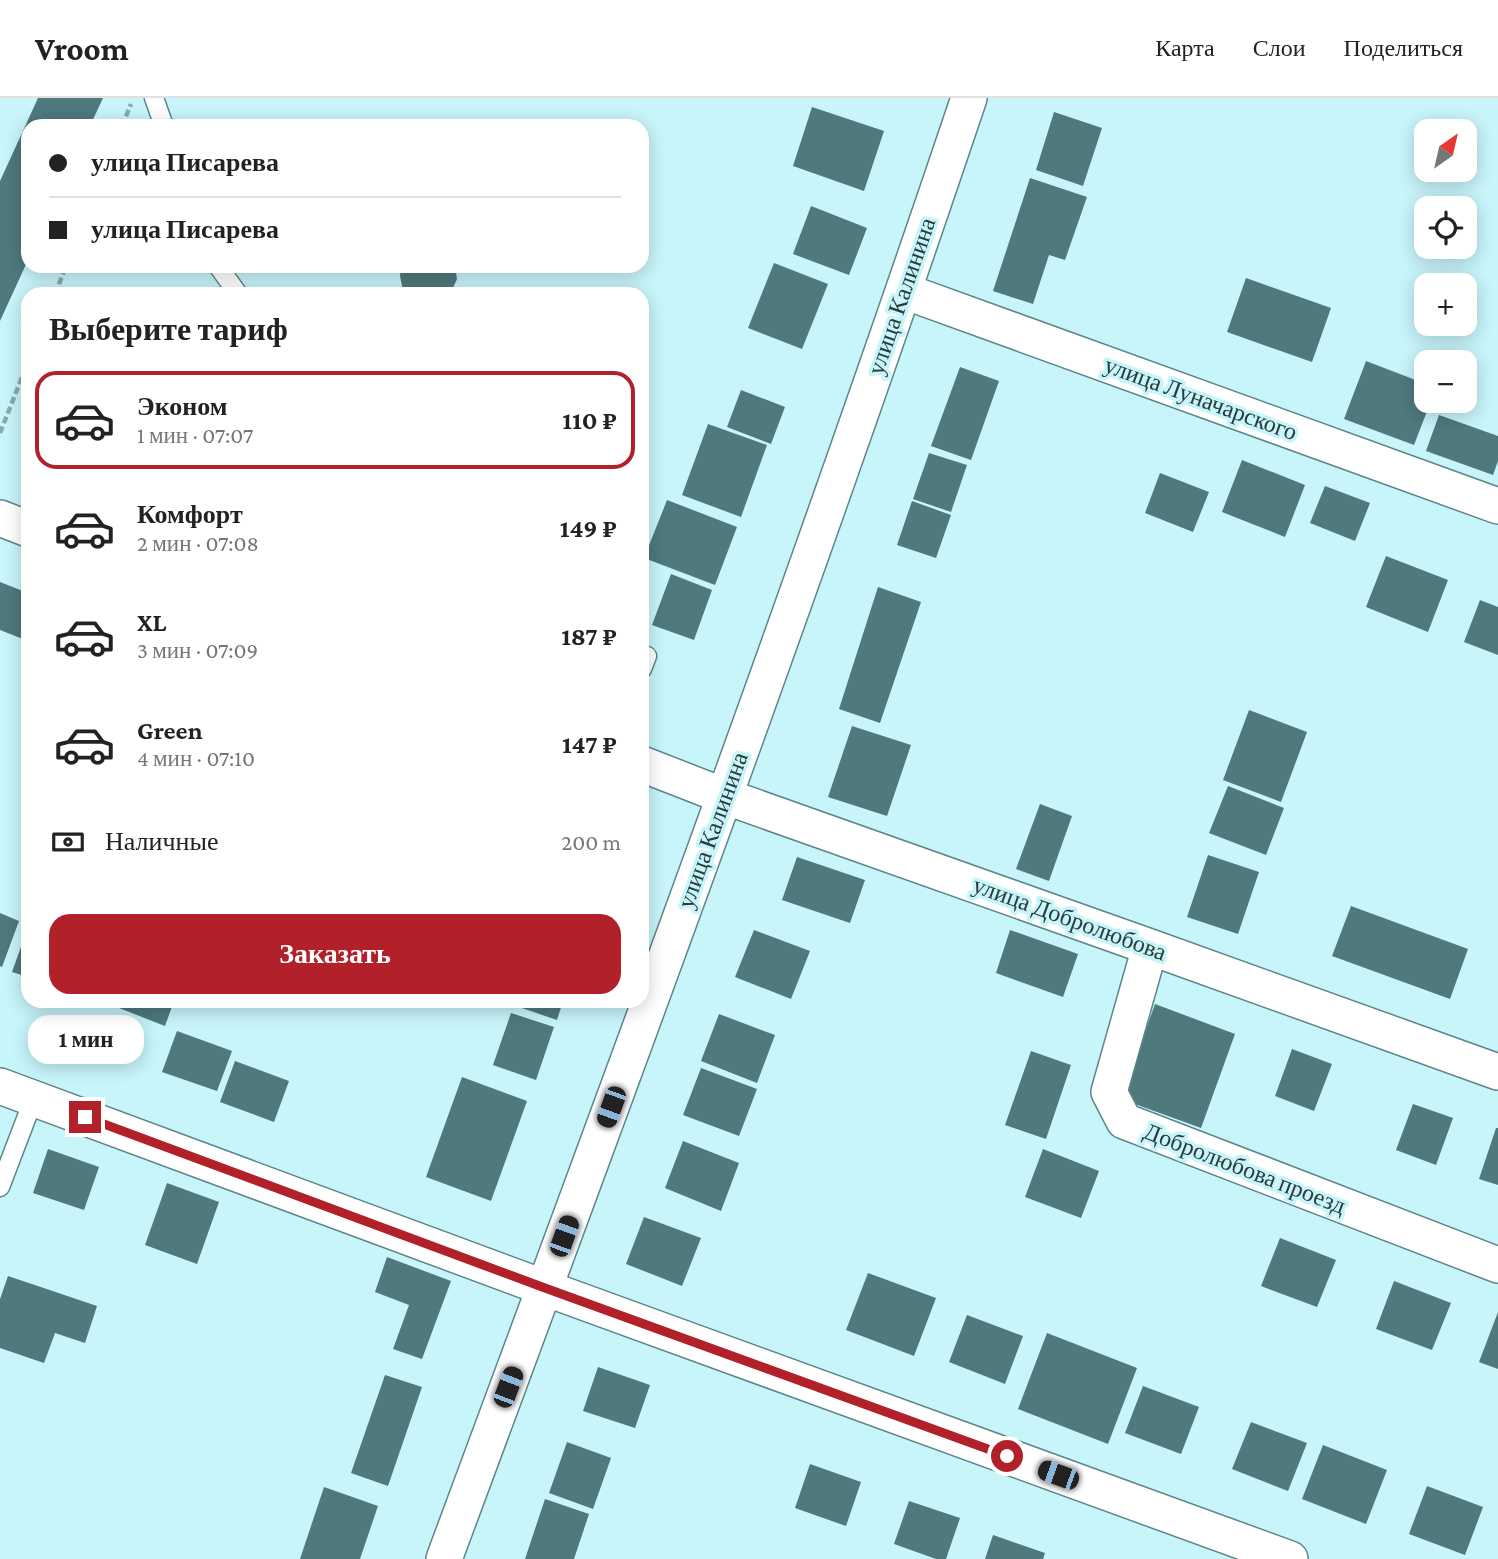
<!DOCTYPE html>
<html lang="ru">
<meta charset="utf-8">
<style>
body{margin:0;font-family:"Crimson Pro",serif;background:#f2f2f2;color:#222;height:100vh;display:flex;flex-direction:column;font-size:26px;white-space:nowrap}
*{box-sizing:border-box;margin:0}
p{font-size:23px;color:#767676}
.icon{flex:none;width:38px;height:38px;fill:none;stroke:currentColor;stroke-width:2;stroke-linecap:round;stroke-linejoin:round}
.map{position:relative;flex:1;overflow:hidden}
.panel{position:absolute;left:21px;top:189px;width:628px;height:721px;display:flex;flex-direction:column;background:#fff;border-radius:21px;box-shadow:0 4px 18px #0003}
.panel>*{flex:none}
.top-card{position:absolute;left:21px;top:21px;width:628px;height:154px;border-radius:21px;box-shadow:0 4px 18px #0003;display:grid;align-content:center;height:154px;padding:0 28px;background:#fff}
.needle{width:46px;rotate:34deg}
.fabs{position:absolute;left:1414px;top:21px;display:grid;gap:14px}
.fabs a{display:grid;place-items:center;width:63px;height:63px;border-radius:14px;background:#fff;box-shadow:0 4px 18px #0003;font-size:35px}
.end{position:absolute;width:32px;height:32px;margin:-16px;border:9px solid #b2202a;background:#fff;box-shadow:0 0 0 4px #fff}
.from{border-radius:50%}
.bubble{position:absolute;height:49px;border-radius:21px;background:#fff;box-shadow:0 4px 18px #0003;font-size:23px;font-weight:700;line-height:49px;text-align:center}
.car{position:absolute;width:21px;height:42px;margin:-21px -10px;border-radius:9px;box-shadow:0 0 5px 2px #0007;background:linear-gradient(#222 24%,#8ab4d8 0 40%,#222 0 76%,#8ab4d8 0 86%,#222 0)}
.top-card b{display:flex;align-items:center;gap:24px;height:66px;font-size:26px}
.top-card b+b{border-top:2px solid #e0e0e0}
.top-card i{width:18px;height:18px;background:#222}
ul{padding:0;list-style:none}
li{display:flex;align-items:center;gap:21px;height:98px;margin:0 14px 10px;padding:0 14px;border:4px solid transparent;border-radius:21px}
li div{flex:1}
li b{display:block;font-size:26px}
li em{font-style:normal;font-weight:700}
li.selected{border-color:#b2202a}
li>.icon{width:63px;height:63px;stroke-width:1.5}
h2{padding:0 28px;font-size:32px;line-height:84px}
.pay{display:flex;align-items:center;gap:18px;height:77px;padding:0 28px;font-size:26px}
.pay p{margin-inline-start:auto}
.primary-button{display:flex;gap:14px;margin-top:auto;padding:14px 28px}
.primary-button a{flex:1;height:80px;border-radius:21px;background:#b2202a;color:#fff;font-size:28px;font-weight:700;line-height:80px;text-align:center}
header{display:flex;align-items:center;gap:42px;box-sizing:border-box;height:98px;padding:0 35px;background:#fff;border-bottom:2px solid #e0e0e0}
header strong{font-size:33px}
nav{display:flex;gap:38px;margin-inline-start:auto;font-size:24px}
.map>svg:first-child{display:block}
</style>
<header>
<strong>Vroom</strong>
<nav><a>Карта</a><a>Слои</a><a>Поделиться</a></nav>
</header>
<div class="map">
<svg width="1498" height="1461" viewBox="0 0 1498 1461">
<rect width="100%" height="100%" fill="#c7f5fa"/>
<path fill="#4f797d" d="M38,0H103L90,28H28V162L0,223V83Z
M812,9L884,33L864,93L793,68Z
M1054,14L1102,30L1083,88L1036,72Z
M1030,80L1087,99L1065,162L1049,157L1033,206L993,193Z
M811,108L867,130L849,177L793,156Z
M774,165L828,186L802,251L748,230Z
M401,168H455L457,181L453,190L449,196H407L402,188L400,178Z
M1246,180L1331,210L1312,264L1227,234Z
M1366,263L1426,286V303H1431L1414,347L1344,321Z
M960,269L999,283L971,362L931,348Z
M741,292L785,309L771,346L727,329Z
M1439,317L1498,338V363L1493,377L1426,353Z
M708,326L767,347L741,419L682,397Z
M929,355L967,367L951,414L913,401Z
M1242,362L1305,387L1285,439L1222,414Z
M1160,375L1209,394L1193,434L1145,415Z
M1325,388L1370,405L1355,443L1310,425Z
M667,402L737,429L715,487L644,460Z
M912,403L951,417L936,460L897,447Z
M1386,458L1448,482L1428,534L1366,509Z
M671,476L712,492L694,542L652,527Z
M0,484L28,495V543L0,532Z
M878,489L921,504L880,625L839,611Z
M1480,502L1498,509V557L1464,544Z
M1249,612L1307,634L1281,704L1223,682Z
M852,628L911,647L887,718L828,699Z
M1228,688L1284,710L1266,757L1209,735Z
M1040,706L1072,718L1049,783L1016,771Z
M1208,757L1259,774L1238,836L1187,819Z
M797,759L865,782L850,825L782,802Z
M1351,808L1468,851L1450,901L1332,858Z
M0,815L19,823L2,869L0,868Z
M28,829V879L12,874Z
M754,832L810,853L791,901L735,879Z
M1010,832L1078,856L1063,899L996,875Z
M101,903H174L165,928Z
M511,903H563L557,922L510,906Z
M1155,906L1235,936L1201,1030L1121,1001Z
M511,915L554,929L536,982L493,967Z
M719,916L775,937L757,985L701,963Z
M177,933L232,953L217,993L162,974Z
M1292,951L1332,966L1314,1013L1275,998Z
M1031,953L1071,967L1046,1041L1005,1027Z
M235,963L289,983L274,1024L220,1004Z
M701,970L757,991L739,1038L683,1017Z
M462,979L527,1003L491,1103L426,1079Z
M1413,1006L1453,1020L1436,1067L1396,1052Z
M1496,1030H1498V1087L1479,1081Z
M683,1043L739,1065L721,1113L665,1090Z
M48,1051L99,1069L84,1112L33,1095Z
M1043,1051L1099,1073L1081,1120L1025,1099Z
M167,1085L219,1104L197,1166L145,1147Z
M644,1119L701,1140L682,1188L626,1166Z
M1280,1140L1336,1162L1317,1209L1261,1188Z
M387,1159L451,1183L422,1261L393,1251L409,1207L375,1194Z
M868,1175L936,1200L914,1258L846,1232Z
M8,1178L97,1208L85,1245L55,1235L44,1265L0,1250V1201Z
M1394,1183L1451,1205L1432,1252L1376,1231Z
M1498,1214V1271L1479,1264Z
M967,1217L1023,1238L1005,1286L949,1264Z
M1047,1235L1137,1270L1108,1346L1018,1311Z
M598,1269L650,1287L635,1330L583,1313Z
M385,1277L422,1289L388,1388L351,1375Z
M1143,1288L1199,1309L1181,1356L1125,1335Z
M1251,1324L1307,1345L1288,1393L1232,1371Z
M567,1344L611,1360L593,1411L549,1395Z
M1323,1347L1387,1372L1366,1426L1302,1401Z
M810,1366L861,1384L846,1428L795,1410Z
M1427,1388L1483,1409L1465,1457L1409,1436Z
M324,1389L378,1408L360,1461H300Z
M545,1401L589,1416L574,1461H525Z
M909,1403L960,1420L946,1461H936L894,1446Z
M993,1437L1045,1455L1043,1461H985Z"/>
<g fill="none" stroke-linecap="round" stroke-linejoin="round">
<g stroke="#5c868b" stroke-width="21">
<path id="service" d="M154,0L164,28
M218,168L238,196
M642,571L647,558
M0,1089L34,1000"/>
</g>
<g stroke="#5c868b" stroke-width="38">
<path id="minor" d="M904,193L1498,408
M0,420L28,431
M642,666L724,698L1150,849L1498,974
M1150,849L1109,994L1124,1023L1498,1167
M0,988L545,1190L1290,1461
M444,1461C624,976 804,490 969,0"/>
</g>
<path stroke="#87aaad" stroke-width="4.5" stroke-dasharray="7 3.5" stroke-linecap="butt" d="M122,28L131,6
M55,196L66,168
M0,335L28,264"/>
<use href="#service" stroke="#fff" stroke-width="18"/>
<use href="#minor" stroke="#fff" stroke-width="35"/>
</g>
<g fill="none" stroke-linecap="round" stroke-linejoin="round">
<path stroke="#b2202a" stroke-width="9" d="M85,1019L545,1190L1007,1358"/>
</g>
<g text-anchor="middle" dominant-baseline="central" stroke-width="7" stroke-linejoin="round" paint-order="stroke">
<g font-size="24" fill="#293c3d" stroke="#c7f5fa">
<text transform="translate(901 198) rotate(-71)">улица Калинина</text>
<text transform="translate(1201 300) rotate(20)">улица Луначарского</text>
<text transform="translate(712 732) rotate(-70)">улица Калинина</text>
<text transform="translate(1070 820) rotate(20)">улица Добролюбова</text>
<text transform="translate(1245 1070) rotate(21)">Добролюбова проезд</text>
</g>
</g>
</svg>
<div class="fabs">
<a><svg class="needle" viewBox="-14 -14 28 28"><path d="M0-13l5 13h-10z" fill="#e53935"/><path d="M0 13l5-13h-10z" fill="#767676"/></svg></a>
<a><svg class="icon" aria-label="locate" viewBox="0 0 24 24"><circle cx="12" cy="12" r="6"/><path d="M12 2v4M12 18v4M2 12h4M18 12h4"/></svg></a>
<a>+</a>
<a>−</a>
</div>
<i class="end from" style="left:1007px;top:1358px"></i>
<i class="end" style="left:85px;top:1019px"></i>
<div class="bubble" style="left:28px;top:917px;width:116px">1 мин</div>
<i class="car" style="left:611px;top:1009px;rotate:200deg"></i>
<i class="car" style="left:564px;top:1138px;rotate:20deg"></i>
<i class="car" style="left:508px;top:1289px;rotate:21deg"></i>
<i class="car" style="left:1058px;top:1377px;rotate:290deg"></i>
<div class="top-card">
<b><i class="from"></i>улица Писарева</b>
<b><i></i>улица Писарева</b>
</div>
<section class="panel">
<h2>Выберите тариф</h2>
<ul>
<li class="selected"><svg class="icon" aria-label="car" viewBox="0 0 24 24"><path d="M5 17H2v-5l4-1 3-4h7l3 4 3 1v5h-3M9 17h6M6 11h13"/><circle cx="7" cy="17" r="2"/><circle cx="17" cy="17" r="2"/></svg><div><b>Эконом</b><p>1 мин · 07:07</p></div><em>110 ₽</em></li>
<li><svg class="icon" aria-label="car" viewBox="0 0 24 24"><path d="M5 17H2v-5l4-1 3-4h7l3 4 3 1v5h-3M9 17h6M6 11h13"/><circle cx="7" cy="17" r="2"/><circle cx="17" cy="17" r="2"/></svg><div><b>Комфорт</b><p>2 мин · 07:08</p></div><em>149 ₽</em></li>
<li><svg class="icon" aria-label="car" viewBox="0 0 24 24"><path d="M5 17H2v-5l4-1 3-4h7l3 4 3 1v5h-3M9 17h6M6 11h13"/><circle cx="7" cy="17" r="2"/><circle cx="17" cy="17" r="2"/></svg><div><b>XL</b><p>3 мин · 07:09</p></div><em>187 ₽</em></li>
<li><svg class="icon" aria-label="car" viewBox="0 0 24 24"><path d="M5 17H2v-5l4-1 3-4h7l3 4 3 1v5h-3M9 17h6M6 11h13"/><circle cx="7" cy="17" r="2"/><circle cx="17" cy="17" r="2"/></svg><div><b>Green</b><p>4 мин · 07:10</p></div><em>147 ₽</em></li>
</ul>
<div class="pay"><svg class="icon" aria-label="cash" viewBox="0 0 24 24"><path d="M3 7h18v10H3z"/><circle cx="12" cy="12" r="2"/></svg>Наличные<p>200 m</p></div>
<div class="primary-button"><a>Заказать</a></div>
</section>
</div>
